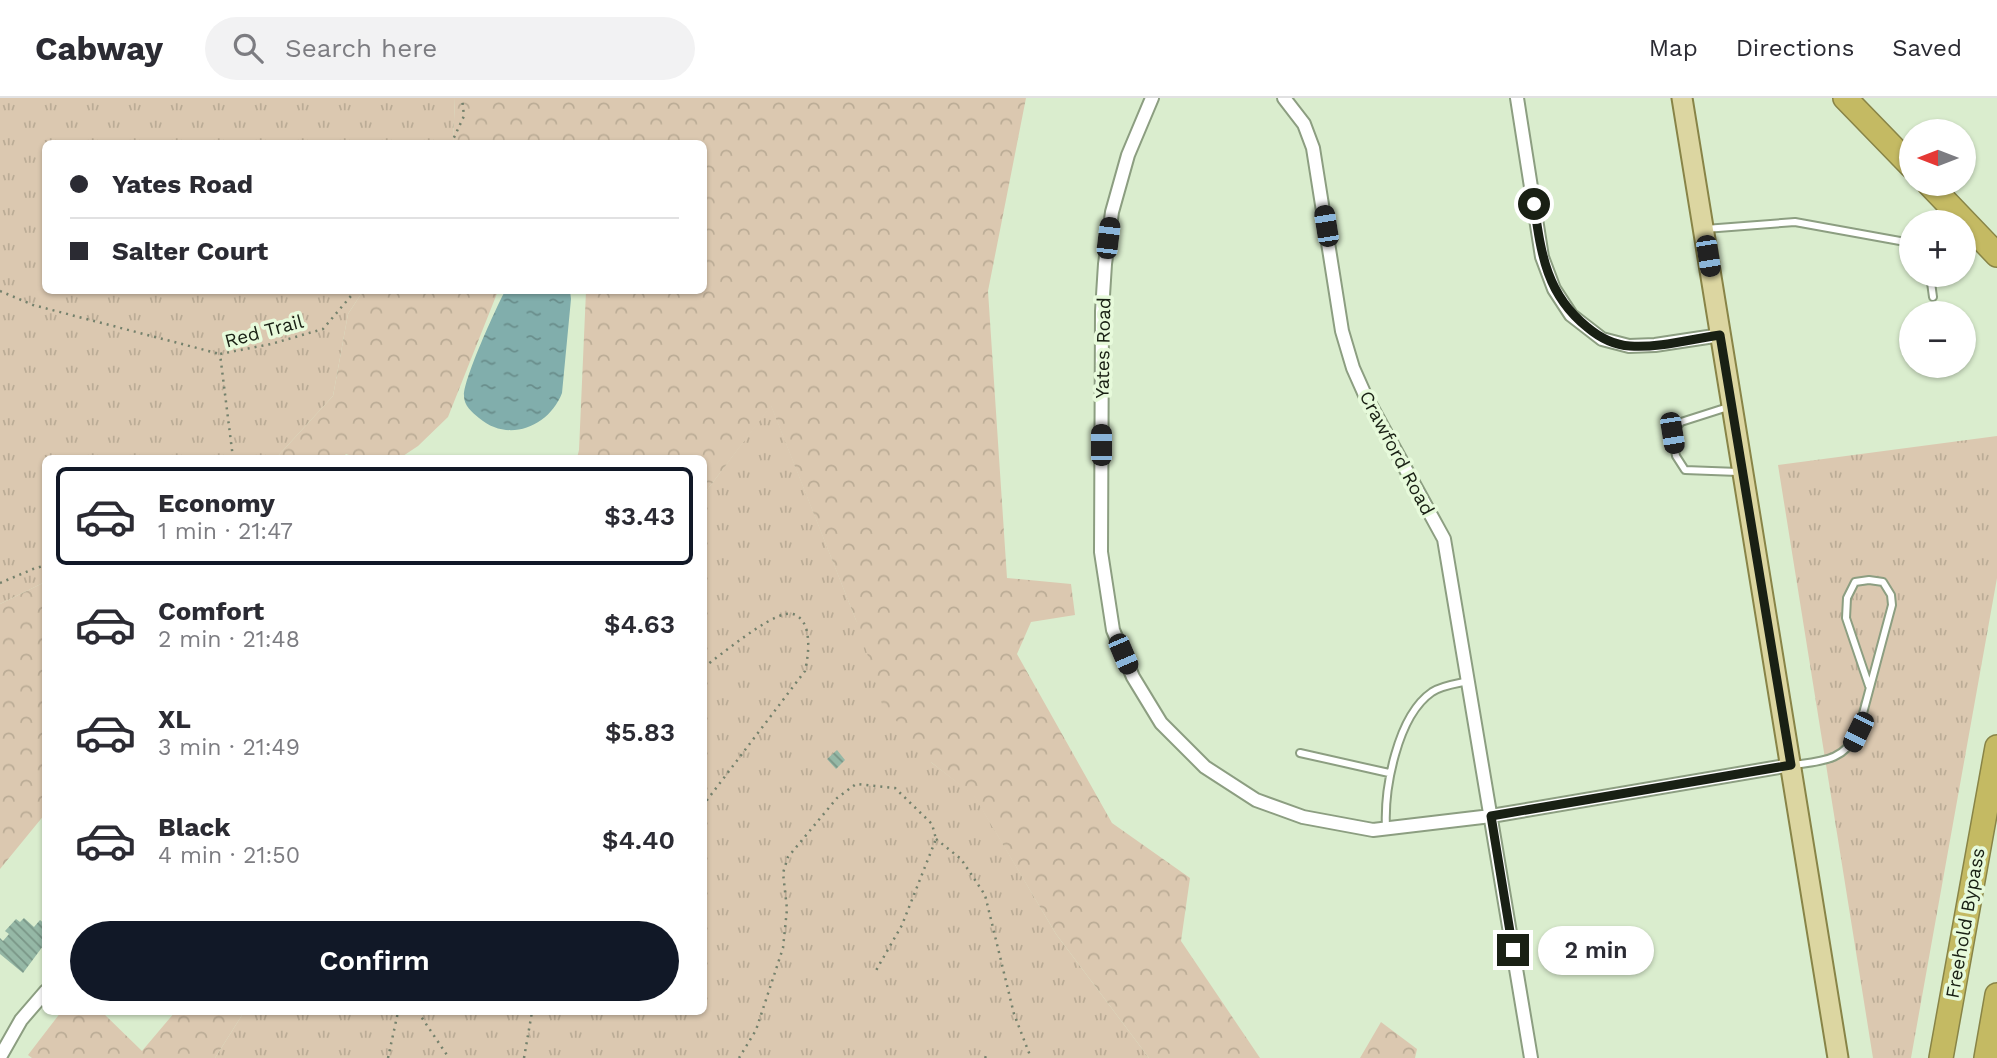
<!DOCTYPE html>
<meta charset="utf-8">
<style>
body{margin:0;font-family:"Work Sans",sans-serif;background:#f2f2f3;color:#2b2b33;height:100vh;display:flex;flex-direction:column;font-size:26px;white-space:nowrap}
*{box-sizing:border-box;margin:0}
p{font-size:23px;color:#7c7c81}
.icon{flex:none;width:38px;height:38px;fill:none;stroke:currentColor;stroke-width:2;stroke-linecap:round;stroke-linejoin:round}
.map{position:relative;flex:1;overflow:hidden}
.side{position:absolute;left:42px;top:357px;width:665px;height:560px;display:flex;flex-direction:column;background:#fff;border-radius:10px;box-shadow:0 2px 5px #0004}
.side>*{flex:none}
.banner{position:absolute;left:42px;top:42px;width:665px;height:154px;border-radius:10px;box-shadow:0 2px 5px #0004;display:grid;align-content:center;height:154px;padding:0 28px;background:#fff}
.needle{width:46px;rotate:270deg}
.tools{position:absolute;left:1899px;top:21px;display:grid;gap:14px}
.tools a{display:grid;place-items:center;width:77px;height:77px;border-radius:50%;background:#fff;box-shadow:0 2px 5px #0004;font-size:35px}
.end{position:absolute;width:32px;height:32px;margin:-16px;border:9px solid #192014;background:#fff;box-shadow:0 0 0 4px #fff}
.from{border-radius:50%}
.bubble{position:absolute;height:49px;border-radius:24px;background:#fff;box-shadow:0 2px 5px #0004;font-size:23px;font-weight:600;line-height:49px;text-align:center}
.car{position:absolute;width:21px;height:42px;margin:-21px -10px;border-radius:9px;box-shadow:0 0 5px 2px #0007;background:linear-gradient(#222 24%,#8ab4d8 0 40%,#222 0 76%,#8ab4d8 0 86%,#222 0)}
.banner b{display:flex;align-items:center;gap:24px;height:66px;font-size:26px}
.banner b+b{border-top:2px solid #e1e1e2}
.banner i{width:18px;height:18px;background:#2b2b33}
ul{padding:12px 0 0;list-style:none}
li{display:flex;align-items:center;gap:21px;height:98px;margin:0 14px 10px;padding:0 14px;border:4px solid transparent;border-radius:10px}
li div{flex:1}
li b{display:block;font-size:26px}
li em{font-style:normal;font-weight:600}
li.current{border-color:#111827}
li>.icon{width:63px;height:63px;stroke-width:1.5}
.action{display:flex;gap:14px;margin-top:auto;padding:14px 28px}
.action a{flex:1;height:80px;border-radius:42px;background:#111827;color:#fff;font-size:28px;font-weight:600;line-height:80px;text-align:center}
header{display:flex;align-items:center;gap:42px;box-sizing:border-box;height:98px;padding:0 35px;background:#fff;border-bottom:2px solid #e1e1e2}
header strong{font-size:33px}
nav{display:flex;gap:38px;margin-inline-start:auto;font-size:24px}
.search{width:490px;height:63px;background:#f2f2f3;display:flex;align-items:center;gap:18px;box-sizing:border-box;padding:0 24px;border-radius:38px;color:#7c7c81;font-size:26px}
.map>svg:first-child{display:block}
</style>
<header>
<strong>Cabway</strong>
<div class="search"><svg class="icon" aria-label="search" viewBox="0 0 24 24"><circle cx="10" cy="10" r="6"/><path d="M15 15l6 6"/></svg>Search here</div>
<nav><a>Map</a><a>Directions</a><a>Saved</a></nav>
</header>
<div class="map">
<svg width="1997" height="960" viewBox="0 0 1997 960">
<defs>
<pattern id="grass-tufts" width="24" height="20" patternUnits="userSpaceOnUse" patternTransform="scale(1.75)"><rect width="24" height="20" fill="#dbc8b0"/><path d="M3 7l-1-3M5 7V3M7 7l1-3M15 17l-1-3M17 17v-4M19 17l1-3" fill="none" stroke="#bbac96"/></pattern>
<pattern id="forest-crowns" width="20" height="18" patternUnits="userSpaceOnUse" patternTransform="scale(1.75)"><rect width="20" height="18" fill="#dbc8b0"/><path d="M2 6a3 3 0 1 1 6 0M12 15a3 3 0 1 1 6 0" fill="none" stroke="#bbac96"/></pattern>
<pattern id="water-ripples" width="26" height="14" patternUnits="userSpaceOnUse" patternTransform="scale(1.75)"><rect width="26" height="14" fill="#81aeac"/><path d="M2 4q2-2 4 0t4 0M15 11q2-2 4 0t4 0" fill="none" stroke="#698d8b"/></pattern>
<pattern id="building-back-hatch" width="6" height="6" patternUnits="userSpaceOnUse" patternTransform="scale(1.75)"><rect width="6" height="6" fill="#95b8a6"/><path d="M-1 5l2 2M0 0l6 6M5-1l2 2" fill="none" stroke="#799586"/></pattern>
</defs>
<rect width="100%" height="100%" fill="#daedce"/>
<path fill="url(#grass-tufts)" d="M0,0H455L453,45L46,46V192L363,193L348,216L333,298L276,360H46L45,484L0,506Z
M771,307L856,522L932,665L974,697L1056,836L1149,960H215L244,914H704V396Z
M1997,338V480L1911,960H1873L1778,367Z"/>
<path fill="url(#forest-crowns)" d="M455,0H1026L988,193L1007,480L1071,486L1075,517L1031,524L1017,556L1112,725L1190,780L1181,843L1260,960H1149L1056,836L974,698L932,665L882,606L861,535L771,308L704,396V360H577L579,352L586,193L704,192V46L453,45Z
M363,193H498L448,319L418,348L400,360H358L346,356L342,360H276L333,298L348,216Z
M45,484V716L0,771V506Z
M61,914H102L142,953L175,914H244L215,960H32L28,957Z
M1381,924L1417,951L1415,960H1360Z"/>
<path fill="url(#water-ripples)" d="M505,193H570L571,201L562,295C549,329 508,345 479,320C472,314 464,308 464,298C463,282 496,210 505,193Z"/>
<path fill="url(#building-back-hatch)" d="M837,652L845,662L836,671L827,661Z
M24,820L34,829L40,822L46,827V844L23,875L0,856V840L3,843L9,836L5,833L16,821L20,824Z"/>
<g fill="none" stroke-linecap="round" stroke-linejoin="round">
<g stroke="#8c9e81" stroke-width="10">
<path id="lane" d="M1705,131L1795,124L1911,145
M1930,177L1933,199
M1728,309L1681,324L1672,335L1676,358L1685,372L1738,374
M1300,655L1389,675
M1793,667C1822,663 1844,663 1858,634L1892,507L1891,497L1883,484L1869,482L1855,484L1847,500L1846,520L1869,588
M1386,730C1384,691 1397,618 1432,594C1443,587 1456,586 1469,583"/>
</g>
<g stroke="#8c9e81" stroke-width="16">
<path id="street" d="M1152,0L1128,57L1112,114L1105,166L1102,213L1101,454L1113,532L1133,579L1161,625L1205,669L1256,702L1303,719L1373,732L1491,718L1791,667
M1284,0L1304,26L1313,50L1342,233L1353,270L1365,297L1444,441L1531,960
M1517,0L1542,159L1554,191L1571,217L1602,241L1629,248L1655,247L1721,237
M0,959L21,922L46,893"/>
</g>
<g stroke="#888447" stroke-width="23">
<path id="primary" d="M1682,0L1838,960"/>
</g>
<g stroke="#888447" stroke-width="26">
<path id="highway" d="M1845,0L1911,68
M1929,86L1997,157
M1941,960L1997,649
M1986,960L1997,897"/>
</g>
<path stroke="#74816c" stroke-width="2.5" stroke-dasharray="2 5" stroke-linecap="butt" d="M451,46L464,18L462,0
M0,193L33,207L220,256
M233,360L220,256L271,246L323,231L356,192
M0,485L33,471L46,467
M704,569C722,556 765,520 786,516C796,514 803,521 806,530C810,544 808,559 805,573L704,706
M936,741L961,761L985,797L1014,916L1031,960
M418,914L449,960
M388,960L398,914
M524,960L532,914
M739,960L756,932L783,850L787,811L783,775L788,759L837,700L856,686L895,690L932,726L936,741L902,827L874,876
M985,960L986,958"/>
<use href="#lane" stroke="#fff" stroke-width="6"/>
<use href="#street" stroke="#fff" stroke-width="12"/>
<use href="#primary" stroke="#dcd6a1" stroke-width="19"/>
<use href="#highway" stroke="#c4ba63" stroke-width="23"/>
</g>
<g fill="none" stroke-linecap="round" stroke-linejoin="round">
<path stroke="#192014" stroke-width="9" d="M1513,852L1491,718L1791,667L1720,237C1691,241 1660,250 1630,248C1613,247 1600,240 1587,229C1546,196 1541,155 1534,106"/>
</g>
<g text-anchor="middle" dominant-baseline="central" stroke-width="7" stroke-linejoin="round" paint-order="stroke">
<g font-size="19" fill="#192014" stroke="#e7fadb">
<text transform="translate(264 233) rotate(-15)">Red Trail</text>
<text transform="translate(1103 250) rotate(-89)">Yates Road</text>
<text transform="translate(1397 355) rotate(62)">Crawford Road</text>
<text transform="translate(1965 825) rotate(-80)">Freehold Bypass</text>
</g>
</g>
</svg>
<div class="tools">
<a><svg class="needle" viewBox="-14 -14 28 28"><path d="M0-13l5 13h-10z" fill="#e53935"/><path d="M0 13l5-13h-10z" fill="#7c7c81"/></svg></a>
<a>+</a>
<a>−</a>
</div>
<i class="end from" style="left:1534px;top:106px"></i>
<i class="end" style="left:1513px;top:852px"></i>
<div class="bubble" style="left:1538px;top:828px;width:116px">2 min</div>
<i class="car" style="left:1326px;top:128px;rotate:351deg"></i>
<i class="car" style="left:1108px;top:140px;rotate:7deg"></i>
<i class="car" style="left:1708px;top:158px;rotate:171deg"></i>
<i class="car" style="left:1672px;top:335px;rotate:171deg"></i>
<i class="car" style="left:1101px;top:347px;rotate:0deg"></i>
<i class="car" style="left:1123px;top:556px;rotate:157deg"></i>
<i class="car" style="left:1858px;top:634px;rotate:206deg"></i>
<div class="banner">
<b><i class="from"></i>Yates Road</b>
<b><i></i>Salter Court</b>
</div>
<section class="side">
<ul>
<li class="current"><svg class="icon" aria-label="car" viewBox="0 0 24 24"><path d="M5 17H2v-5l4-1 3-4h7l3 4 3 1v5h-3M9 17h6M6 11h13"/><circle cx="7" cy="17" r="2"/><circle cx="17" cy="17" r="2"/></svg><div><b>Economy</b><p>1 min · 21:47</p></div><em>$3.43</em></li>
<li><svg class="icon" aria-label="car" viewBox="0 0 24 24"><path d="M5 17H2v-5l4-1 3-4h7l3 4 3 1v5h-3M9 17h6M6 11h13"/><circle cx="7" cy="17" r="2"/><circle cx="17" cy="17" r="2"/></svg><div><b>Comfort</b><p>2 min · 21:48</p></div><em>$4.63</em></li>
<li><svg class="icon" aria-label="car" viewBox="0 0 24 24"><path d="M5 17H2v-5l4-1 3-4h7l3 4 3 1v5h-3M9 17h6M6 11h13"/><circle cx="7" cy="17" r="2"/><circle cx="17" cy="17" r="2"/></svg><div><b>XL</b><p>3 min · 21:49</p></div><em>$5.83</em></li>
<li><svg class="icon" aria-label="car" viewBox="0 0 24 24"><path d="M5 17H2v-5l4-1 3-4h7l3 4 3 1v5h-3M9 17h6M6 11h13"/><circle cx="7" cy="17" r="2"/><circle cx="17" cy="17" r="2"/></svg><div><b>Black</b><p>4 min · 21:50</p></div><em>$4.40</em></li>
</ul>
<div class="action"><a>Confirm</a></div>
</section>
</div>
